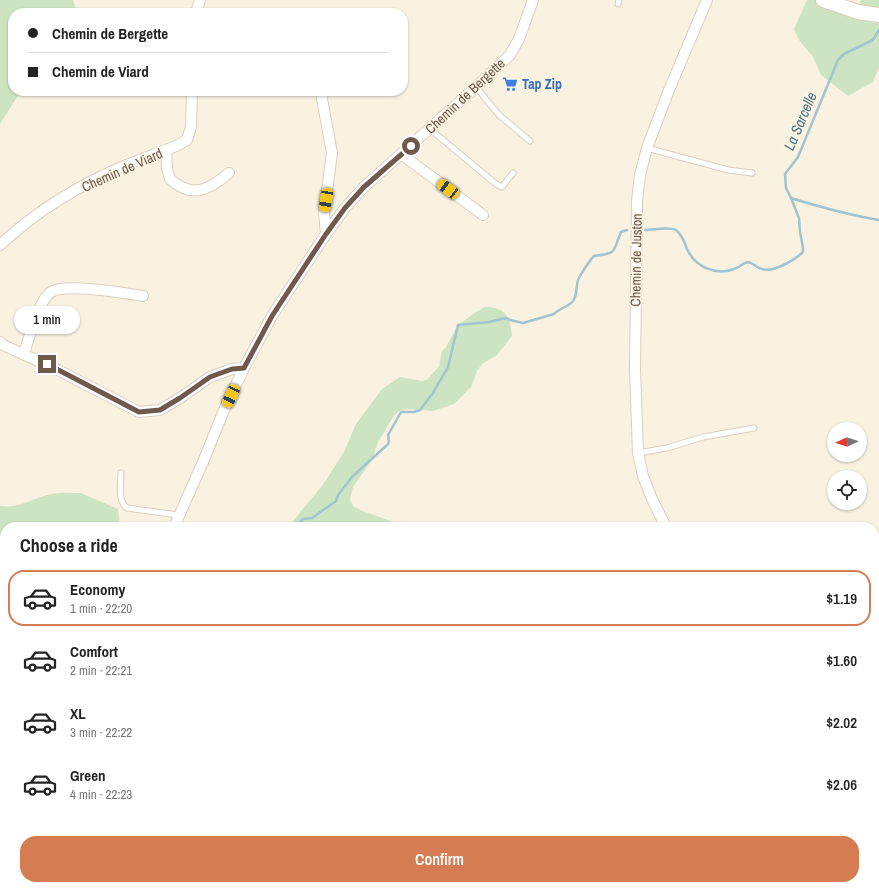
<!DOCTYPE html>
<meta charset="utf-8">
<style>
body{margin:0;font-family:"Archivo Narrow",sans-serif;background:#f6f6f6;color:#222;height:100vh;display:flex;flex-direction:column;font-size:15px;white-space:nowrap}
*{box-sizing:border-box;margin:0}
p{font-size:13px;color:#767676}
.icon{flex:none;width:22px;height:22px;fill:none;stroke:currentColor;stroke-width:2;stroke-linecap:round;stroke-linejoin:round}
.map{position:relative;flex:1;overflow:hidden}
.drawer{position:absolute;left:0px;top:522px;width:879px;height:368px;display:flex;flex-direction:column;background:#fff;border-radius:16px 16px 0 0;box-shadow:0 1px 3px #0004}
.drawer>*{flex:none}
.hud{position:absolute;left:8px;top:8px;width:400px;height:88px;border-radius:16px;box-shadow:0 1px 3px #0004;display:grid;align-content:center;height:88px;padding:0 20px;background:#fff}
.needle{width:26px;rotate:267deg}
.buttons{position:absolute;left:827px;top:422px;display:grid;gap:8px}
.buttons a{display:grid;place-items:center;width:40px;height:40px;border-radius:50%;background:#fff;box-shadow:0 1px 3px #0004;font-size:20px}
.end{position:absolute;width:18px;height:18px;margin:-9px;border:5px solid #6d5a4b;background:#fff;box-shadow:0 0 0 2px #fff}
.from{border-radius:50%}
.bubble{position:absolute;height:28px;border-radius:14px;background:#fff;box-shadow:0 1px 3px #0004;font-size:13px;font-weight:600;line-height:28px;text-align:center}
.car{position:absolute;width:12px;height:24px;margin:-12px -6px;border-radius:5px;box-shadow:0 0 3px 1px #0007;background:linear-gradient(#f5c518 24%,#345 0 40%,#f5c518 0 76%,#345 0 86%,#f5c518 0)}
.hud b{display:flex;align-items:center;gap:14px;height:38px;font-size:15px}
.hud b+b{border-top:1px solid #e0e0e0}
.hud i{width:10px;height:10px;background:#222}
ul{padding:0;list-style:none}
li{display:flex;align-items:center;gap:12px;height:56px;margin:0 8px 6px;padding:0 12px;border:2px solid transparent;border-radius:16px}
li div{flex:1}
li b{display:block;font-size:15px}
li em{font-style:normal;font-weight:600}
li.selected{border-color:#d67c53}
li>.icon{width:36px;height:36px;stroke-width:1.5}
h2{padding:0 20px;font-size:18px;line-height:48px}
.cta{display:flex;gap:8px;margin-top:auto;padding:8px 20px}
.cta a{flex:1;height:46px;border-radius:16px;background:#d67c53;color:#fff;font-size:16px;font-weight:600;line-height:46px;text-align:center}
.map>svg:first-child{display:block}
</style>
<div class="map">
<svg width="879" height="890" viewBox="0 0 879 890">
<rect width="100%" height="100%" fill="#f9f2e1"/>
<path fill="#cde4c2" d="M0,0H73L77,13H13V91H21L0,124Z
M807,0H823L854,14L861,0H879V68L873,82L848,96L821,75L813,57L799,40L794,29Z
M485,307C506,307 510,317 512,336L497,355L482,364L477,371L471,387L454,404L433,411L407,409L399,411L394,416L378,442L373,458L353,487L350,499L353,506L360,510L407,527H288L322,486L344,452L356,424L382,389L400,377L422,381L428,379L439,366L442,351L446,347L458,325L476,312Z
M81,493L118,509L120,527H5V782L0,793V506C20,509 34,497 52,494C61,492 72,493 81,493Z
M879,834V890H804V885H874V836Z
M213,885H416L418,890H214Z
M470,885H566L572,890H472Z
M639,885H663V890H638Z"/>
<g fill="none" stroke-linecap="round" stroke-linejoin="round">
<path stroke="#a0c4d0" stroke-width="2.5" d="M879,30L873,40L844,54L838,60L798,157L785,174L786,188L791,198C820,207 849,215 879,220
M645,230C653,230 668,226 676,230C681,234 685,243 687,249C695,267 716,276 734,269C739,268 742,263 748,262C754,263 756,268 762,269C773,273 795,260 803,252V248L800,232L799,218L791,198
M296,527L299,523L303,519L312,518L336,501L338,495L352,477L388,444L389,441L388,435L401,412H414L420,410L433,393L448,367L458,325L489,322L506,318L510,320L523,323L554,314C560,308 568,307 573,301C577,296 576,287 578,280C580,275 590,260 594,256C618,253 612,253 621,232L627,230
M329,885L331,890"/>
<g stroke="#dccebe" stroke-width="7">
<path id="lane" d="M618,4L619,0
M476,87L499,115L530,141
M430,129L496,184L502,187L513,173
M647,148L728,170L752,173
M638,453L667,448L703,437L754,428
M121,473C121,485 117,500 127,508L178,515"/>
</g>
<g stroke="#dccebe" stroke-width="12">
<path id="street" d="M196,13L200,0
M323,91L322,99L332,153L324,213L326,234
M166,150L167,168L170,179C192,199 209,190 229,173
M401,154L483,215
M0,245C30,217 65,194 102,176C125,164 151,156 176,146L187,140L191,127L192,91
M0,342L3,345L58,370L139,412L160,410L180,398L210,377L232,369L244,368
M24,354C28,341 39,299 51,292C66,283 124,293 143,296
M174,527L203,462L224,410L244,368L272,316L326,234L345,208L364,187L476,87L510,55L519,39L533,0
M666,527L652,499L643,476L638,453L635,369L637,201L640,175L647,148L669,90L707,0
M121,890L123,885
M789,890L790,885"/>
</g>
<g stroke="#ddcdba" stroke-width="16">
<path id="secondary" d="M823,0L858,12L879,15"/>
</g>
<use href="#lane" stroke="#fff" stroke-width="5"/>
<use href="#street" stroke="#fff" stroke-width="10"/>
<use href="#secondary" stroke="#fff" stroke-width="14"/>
</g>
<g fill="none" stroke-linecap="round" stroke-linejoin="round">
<path stroke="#6d5a4b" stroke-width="5" d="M47,364L139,412L160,410L180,398L210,377L232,369L244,368L272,316L326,234L345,208L364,187L411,146"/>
</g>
<defs>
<g id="supermarket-bare" transform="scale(1.2)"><path d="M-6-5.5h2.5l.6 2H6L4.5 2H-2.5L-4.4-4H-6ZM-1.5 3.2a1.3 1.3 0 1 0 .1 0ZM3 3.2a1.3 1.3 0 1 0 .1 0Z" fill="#3f7fe0" stroke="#fcf6e6" stroke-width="2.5" paint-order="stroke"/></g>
</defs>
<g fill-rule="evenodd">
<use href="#supermarket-bare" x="510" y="84"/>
</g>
<g text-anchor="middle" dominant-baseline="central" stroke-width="3" stroke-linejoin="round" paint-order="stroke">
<g font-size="14" font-weight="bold" fill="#366cbe" stroke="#fcf6e6" text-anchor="start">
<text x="522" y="84">Tap Zip</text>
</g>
<g font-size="14" fill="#6d5a4b" stroke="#fcf6e6">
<text transform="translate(465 96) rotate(-43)">Chemin de Bergette</text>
<text transform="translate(122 170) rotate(-24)">Chemin de Viard</text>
<text transform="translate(636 260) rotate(-89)">Chemin de Juston</text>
</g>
<g font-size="15" font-style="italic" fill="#4c7684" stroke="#fcf6e6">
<text transform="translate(800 121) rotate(-67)">La Sarcelle</text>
</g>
</g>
</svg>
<div class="buttons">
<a><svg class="needle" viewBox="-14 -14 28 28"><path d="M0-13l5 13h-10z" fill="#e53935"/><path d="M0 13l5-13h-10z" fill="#767676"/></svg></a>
<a><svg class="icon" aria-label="locate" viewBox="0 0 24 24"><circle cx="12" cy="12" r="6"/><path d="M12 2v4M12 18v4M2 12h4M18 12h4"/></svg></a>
</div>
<i class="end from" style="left:411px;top:146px"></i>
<i class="end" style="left:47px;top:364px"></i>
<div class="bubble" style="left:14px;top:306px;width:66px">1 min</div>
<i class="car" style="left:448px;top:189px;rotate:307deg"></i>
<i class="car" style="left:326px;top:200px;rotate:189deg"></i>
<i class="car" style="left:231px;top:396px;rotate:205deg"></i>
<div class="hud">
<b><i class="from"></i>Chemin de Bergette</b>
<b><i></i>Chemin de Viard</b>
</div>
<section class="drawer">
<h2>Choose a ride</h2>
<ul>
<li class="selected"><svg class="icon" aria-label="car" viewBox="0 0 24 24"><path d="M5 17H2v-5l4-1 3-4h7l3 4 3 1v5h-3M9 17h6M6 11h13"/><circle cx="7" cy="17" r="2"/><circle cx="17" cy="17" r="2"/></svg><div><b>Economy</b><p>1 min · 22:20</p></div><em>$1.19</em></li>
<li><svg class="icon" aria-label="car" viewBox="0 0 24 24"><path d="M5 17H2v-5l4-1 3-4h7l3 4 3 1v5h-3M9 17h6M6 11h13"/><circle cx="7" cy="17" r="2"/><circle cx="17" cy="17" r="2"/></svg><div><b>Comfort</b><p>2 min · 22:21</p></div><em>$1.60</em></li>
<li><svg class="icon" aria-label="car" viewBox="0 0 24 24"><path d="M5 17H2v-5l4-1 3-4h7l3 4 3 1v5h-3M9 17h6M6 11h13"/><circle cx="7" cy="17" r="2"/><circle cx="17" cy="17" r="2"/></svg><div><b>XL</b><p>3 min · 22:22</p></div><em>$2.02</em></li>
<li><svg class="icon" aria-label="car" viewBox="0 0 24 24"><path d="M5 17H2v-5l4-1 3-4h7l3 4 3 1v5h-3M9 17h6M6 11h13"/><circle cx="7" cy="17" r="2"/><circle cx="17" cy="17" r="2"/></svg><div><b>Green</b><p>4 min · 22:23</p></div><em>$2.06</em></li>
</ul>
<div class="cta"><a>Confirm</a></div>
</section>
</div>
